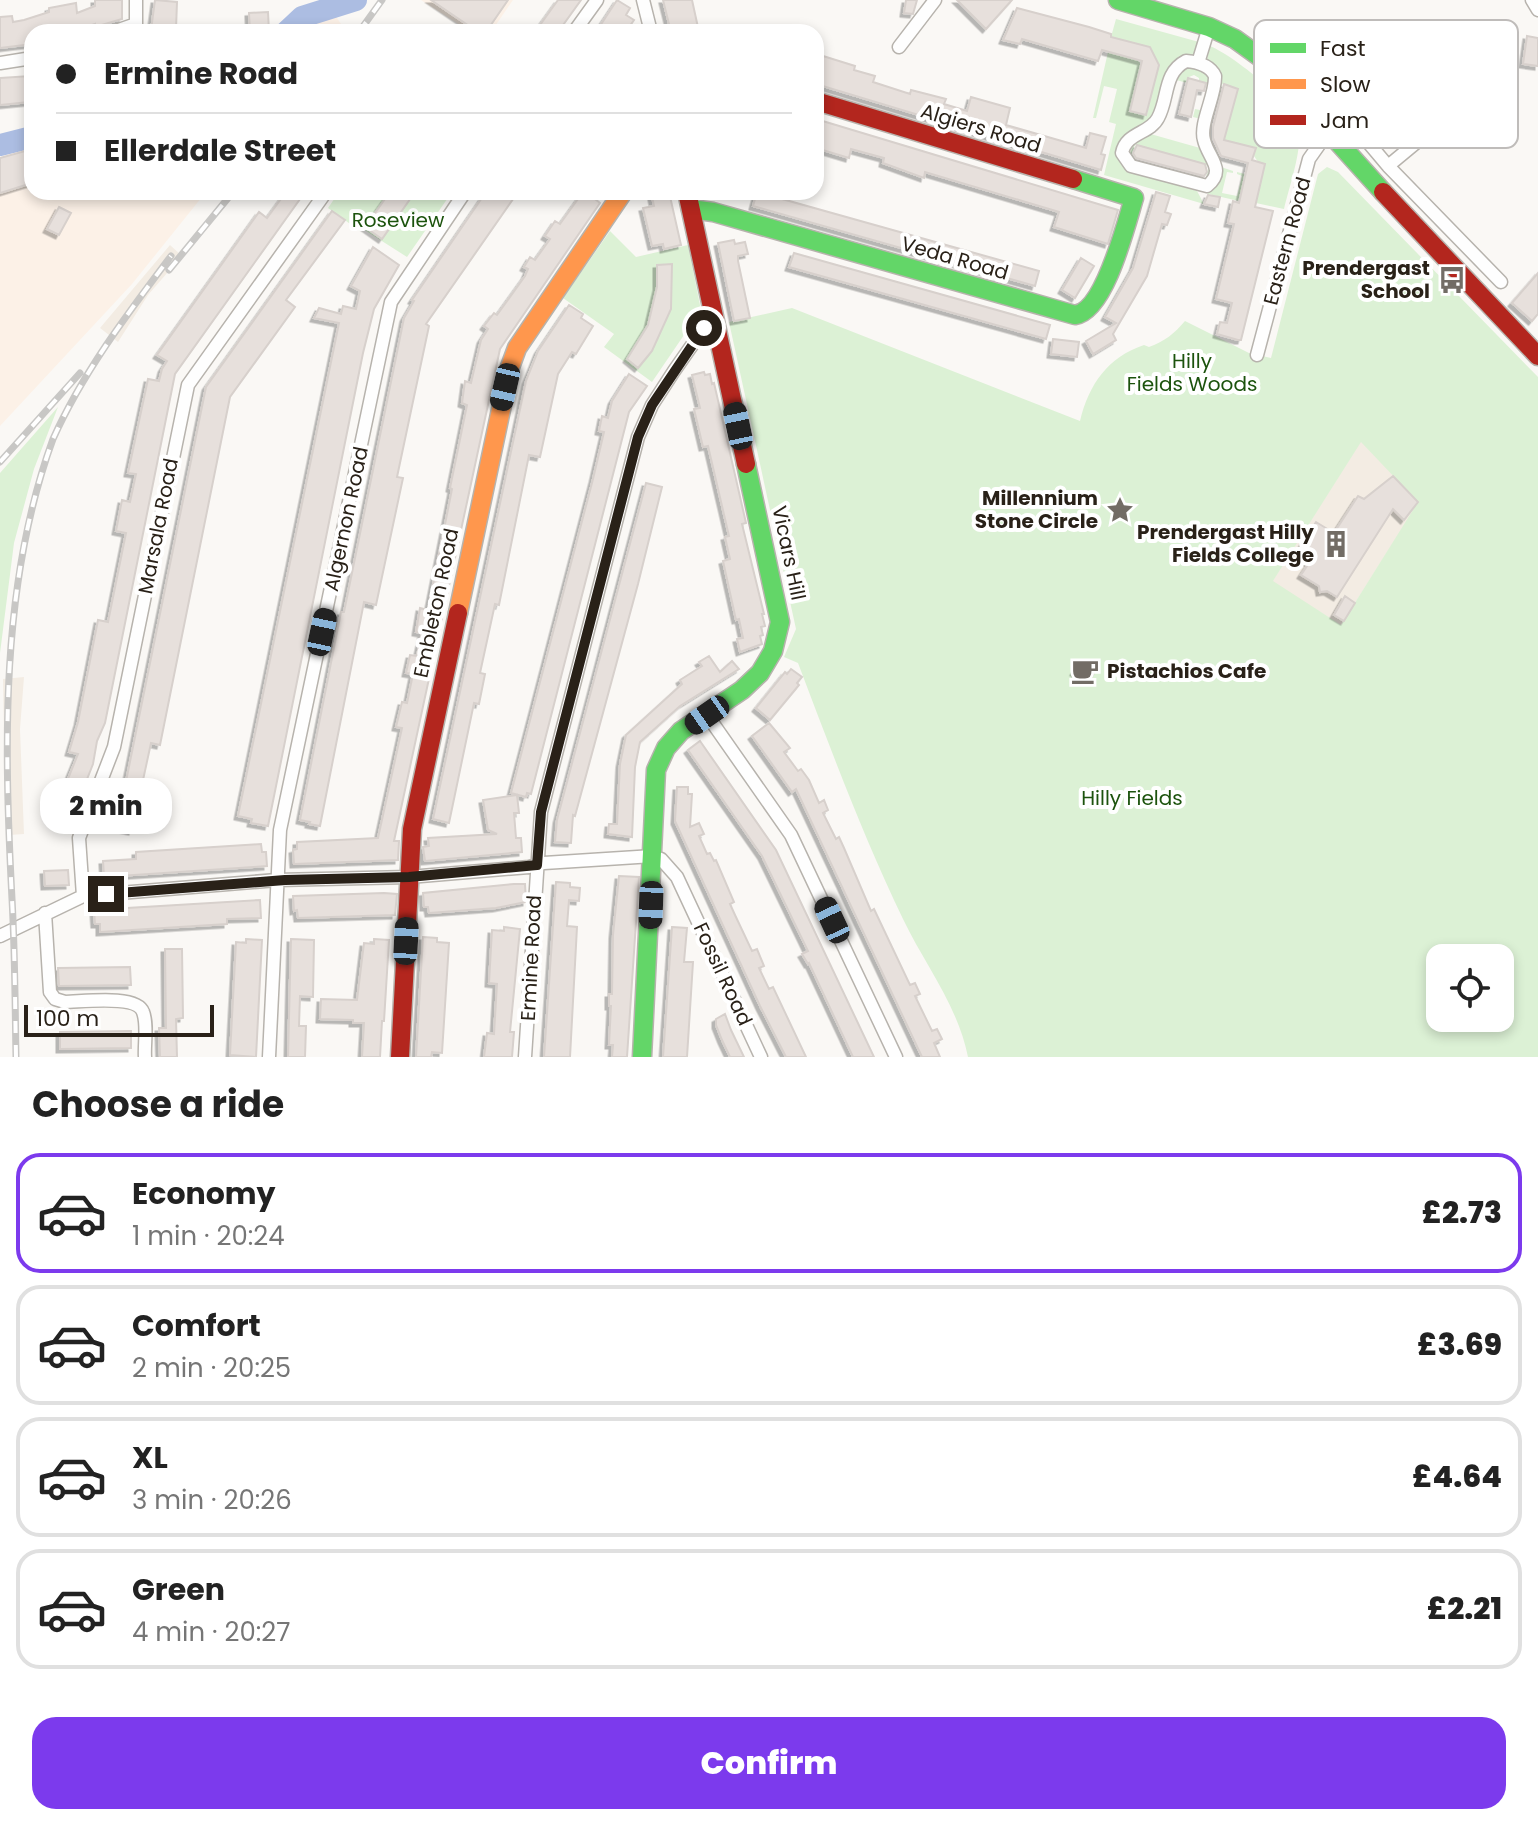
<!DOCTYPE html>
<meta charset="utf-8">
<style>
body{margin:0;font-family:Poppins,sans-serif;background:#f6f6f6;color:#222;height:100vh;display:flex;flex-direction:column;font-size:30px;white-space:nowrap}
*{box-sizing:border-box;margin:0}
p{font-size:26px;color:#767676}
.icon{flex:none;width:44px;height:44px;fill:none;stroke:currentColor;stroke-width:2;stroke-linecap:round;stroke-linejoin:round}
.map{position:relative;height:1057px;overflow:hidden}
.panel{display:flex;flex-direction:column;background:#fff;flex:1}
.panel>*{flex:none}
.top-card{position:absolute;left:24px;top:24px;width:800px;height:176px;border-radius:24px;box-shadow:0 4px 12px #0003;display:grid;align-content:center;height:176px;padding:0 32px;background:#fff}
.controls{position:absolute;left:1426px;top:944px;display:grid;gap:16px}
.controls a{display:grid;place-items:center;width:88px;height:88px;border-radius:16px;background:#fff;box-shadow:0 4px 12px #0003;font-size:40px}
.scale{position:absolute;left:24px;bottom:20px;width:190px;box-sizing:border-box;padding-left:8px;border:4px solid #292118;border-top:0;font-size:22px;line-height:28px;white-space:nowrap;color:#292118;-webkit-text-stroke:6px #fff;paint-order:stroke}
.end{position:absolute;width:36px;height:36px;margin:-18px;border:10px solid #292118;background:#fff;box-shadow:0 0 0 4px #fff}
.from{border-radius:50%}
.bubble{position:absolute;height:56px;border-radius:24px;background:#fff;box-shadow:0 4px 12px #0003;font-size:26px;font-weight:800;line-height:56px;text-align:center}
.car{position:absolute;width:24px;height:48px;margin:-24px -12px;border-radius:10px;box-shadow:0 0 6px 2px #0007;background:linear-gradient(#222 24%,#8ab4d8 0 40%,#222 0 76%,#8ab4d8 0 86%,#222 0)}
.top-card b{display:flex;align-items:center;gap:28px;height:76px;font-size:30px}
.top-card b+b{border-top:2px solid #e0e0e0}
.top-card i{width:20px;height:20px;background:#222}
ul{padding:0;list-style:none}
li{display:flex;align-items:center;gap:24px;height:120px;margin:0 16px 12px;padding:0 16px;border:4px solid #e0e0e0;border-radius:24px}
li div{flex:1}
li b{display:block;font-size:30px}
li em{font-style:normal;font-weight:800}
li.on{border-color:#7c3aed}
li>.icon{width:72px;height:72px;stroke-width:1.5}
h2{padding:0 32px;font-size:36px;line-height:96px}
.button{display:flex;gap:16px;margin-top:auto;padding:16px 32px}
.button a{flex:1;height:92px;border-radius:24px;background:#7c3aed;color:#fff;font-size:32px;font-weight:800;line-height:92px;text-align:center}
.map>svg:first-child{display:block}
</style>
<div class="map">
<svg width="1538" height="1057" viewBox="0 0 1538 1057">
<defs>
<filter id="shadow"><feDropShadow dx="-3.5" dy="3.5" stdDeviation="0" flood-color="#0004"/></filter>
</defs>
<rect width="100%" height="100%" fill="#faf8f5"/>
<path fill="#fcf1e7" d="M421,0H513L491,32H471Z
M335,15L341,24L335,32H299L305,26Z
M32,147V192H206L132,284L0,426V157Z"/>
<path fill="#f3ece3" d="M170,245L182,256L148,295L118,342L100,328Z
M1361,441L1419,502L1341,625L1272,582Z
M24,677L20,729L24,834L9,835L5,788L3,679Z"/>
<path fill="#dcf1d5" fill-rule="evenodd" d="M1116,19L1199,42L1193,56L1182,58L1155,117L1119,157L1129,170L1197,191L1204,204L1104,175L1116,124L1109,122L1117,89L1104,86L1096,118H1093L1108,52L1138,60L1141,65L1130,111L1147,114L1159,64L1149,53L1150,47L1111,37Z
M1210,46C1234,56 1294,103 1299,130C1302,150 1289,188 1284,209L1256,203L1265,165L1258,162L1254,156L1256,148L1224,140L1238,89L1222,84L1219,98H1216C1218,81 1223,70 1207,60Z
M1188,65L1209,73L1210,85L1199,83V78L1194,75L1189,77L1187,83L1173,79Z
M1195,109L1205,111L1213,168L1205,181L1209,166L1135,145L1130,163L1128,149L1147,133L1200,148L1198,135L1201,119L1193,117Z
M1221,167L1233,171V173L1227,172L1222,193L1237,196L1242,176L1237,174V172L1245,174L1239,201L1208,194L1206,191L1220,180Z
M1327,167L1338,172L1538,377V1057H968C958,1006 925,965 903,919C863,836 831,750 798,663L784,657L796,629L729,322L792,308L1080,421C1089,384 1108,357 1144,345L1149,347C1165,341 1174,334 1185,321L1249,353L1271,358L1318,174ZM1361,442L1418,502L1341,625L1273,581ZM1440,958H1500V1018H1440Z
M339,192H452L407,257L363,229L360,231L328,208Z
M610,231L636,257L688,245L701,310L652,382L604,347L614,334L563,298Z
M58,407L34,469L14,543L0,653V473Z"/>
<g fill="none" stroke-linecap="round" stroke-linejoin="round">
<path stroke="#acbde2" stroke-width="22" d="M286,32L302,17L356,0
M0,145L32,137"/>
</g>
<path fill="#e7e0dc" stroke="#d7d0cc" stroke-width="2" filter="url(#shadow)" d="M95,0H122V19L95,27V24L73,32H32V44L0,48V17L12,16L13,22L24,20L49,12V8L76,3L77,13L95,6Z
M155,0L177,2L176,29L151,30Z
M431,0H508L486,32H478Z
M558,0H581L558,32H535Z
M617,0L630,8L626,15L634,20L627,30L620,26L616,32H596Z
M663,0H692L699,32H671Z
M906,0H917L913,14L904,13Z
M957,0H1012L986,29Z
M1017,8L1089,27L1111,34V37L1150,47L1159,65L1146,115L1130,111L1142,61L1102,50L1098,61L1022,39L1020,44L1003,40Z
M268,12L269,32H250L249,13Z
M1527,36L1538,38V66L1523,64Z
M823,56L855,66L854,70L875,76L873,82L910,94L911,90L946,99L944,104L967,111L971,97L1010,108L1006,125L1086,148L1090,133L1106,137L1101,154L1105,155L1101,170L816,84V67H819Z
M30,76L29,102L0,105V78Z
M1188,78L1206,83L1204,91L1197,90L1191,117L1179,114Z
M1224,84L1238,89L1224,140L1256,148L1252,160L1265,164L1255,207L1273,211L1241,340H1238L1217,334L1220,322L1227,323L1232,303L1216,299L1234,224L1228,223L1233,201L1239,203L1248,163L1221,156L1213,138V127Z
M816,119L1118,210L1108,244L1054,227L1059,212L925,172L924,178L883,163L884,158L851,149L849,158L816,148Z
M1137,145L1205,164L1207,172L1204,176L1136,158L1133,153Z
M32,149V183L0,193V158Z
M286,192H305L175,374L105,723L97,741L93,764L74,812L57,806L78,754L69,752L78,722L98,620L108,622L126,533L116,531L122,500L130,502L136,474L128,473L148,379L159,381L162,369L167,361L157,355L259,212L267,218Z
M390,192H415L382,239L365,227Z
M486,192H518L426,324L429,326L397,477L403,478L376,605L364,602L320,826L309,824L310,822L300,820L341,612H344L404,318L414,301L412,300Z
M583,192H600L595,199L600,203L500,349L394,841H399L398,860L294,864L293,850L297,849V842L378,838L402,728L396,727L402,702L407,703L413,674L406,673L410,655L417,656L422,633L416,632L420,608L428,610L452,489L450,488L467,405L462,403L465,381L471,383L481,340L488,329L484,326L494,313L497,315L525,276L528,269L524,267L530,257L535,260L550,239L545,236L555,221L560,224Z
M651,192H669L681,245L664,249L663,244L652,246L643,208L654,206Z
M757,192L1039,271L1035,286L753,206Z
M1156,192L1170,196L1165,212L1171,214L1167,225L1162,224L1147,276L1113,334L1116,340L1093,354L1086,341L1116,323L1105,317L1133,268Z
M1208,195L1220,197L1218,207L1204,204Z
M59,207L71,213L59,235L47,229Z
M332,211L345,220L286,300L295,307L230,397L160,745L151,743L132,831L114,827L118,805L121,806L206,387Z
M734,240L735,244L745,242L748,254L738,256V261L750,318L734,321L718,243Z
M373,247L399,265L374,309L363,353L268,826L251,823L252,819L238,816L339,323L314,318L319,308L341,314L343,306L356,309L360,291L351,286Z
M794,253L1050,325L1046,339L789,267Z
M1081,258L1094,266L1075,298L1062,290Z
M672,264L671,309L652,351L638,368L627,359L648,325L657,287V265Z
M1538,273V314L1532,321L1512,303Z
M569,305L583,314L581,318L593,326L576,354L572,352L558,374L540,457L529,455L499,605L495,604L480,673L485,674L479,704L474,703L449,823L433,819L526,381L538,351Z
M1053,339L1079,342L1077,357L1051,354Z
M704,372L705,375L710,374L712,384L714,383L746,523L742,524L764,614H762L765,626L761,627L763,635L760,636L762,644L740,652L737,639L743,638L739,619L736,620L723,561L730,559L725,537L729,536L708,446L703,447L694,409L700,408L692,375Z
M629,374L647,386L629,412L531,794L527,793L526,797L511,793L593,479L604,432L599,431L602,416L608,418L612,401Z
M1393,476L1418,502L1404,520L1393,509L1337,597L1327,591L1320,592L1319,586L1301,575L1309,563L1302,559L1305,555L1298,551L1316,522L1334,533L1358,496L1364,499Z
M646,483L662,487L638,584L575,816L573,815L571,843L555,842L557,820Z
M1345,596L1355,603L1344,621L1334,615Z
M709,656L720,672L732,661L739,669L680,706L640,742L635,767L632,837L608,834L609,824H617L620,764L626,735L682,684L680,680L702,666L699,662Z
M1082,661L1096,670L1089,681L1074,672Z
M791,669L802,677L797,683L799,685L770,720L756,708L785,672L787,674Z
M769,723L790,748L784,752L798,771L801,769L809,780L819,803L824,800L828,810L823,813L836,839L839,837L844,848L871,911L874,909L910,985L915,983L920,994L915,996L932,1031L937,1029L942,1039L934,1043L940,1057H922L796,789L792,792L752,736Z
M700,741L776,850L874,1057H853L809,963L808,964L802,954L808,951L762,856L688,750Z
M677,787H688V794H692L690,827L699,823L704,834L699,836L707,854L710,853L714,861L716,860L734,902L730,904L735,915L752,951L757,949L764,966L759,968L769,989L773,987L806,1057H786L760,1006L675,821Z
M517,795L519,813H514L516,838H521L522,852L425,861L423,847L429,846L428,838L497,834L488,830L483,800Z
M261,844L262,852H266L267,866L104,877L103,861L136,859V852Z
M68,870L69,885L45,886L44,871Z
M619,876L639,877L627,1057H612L613,1045H609L611,1006H609V994H612L613,935Z
M556,882L570,883V887L580,888L579,901L569,900L567,926L577,927L570,1057H544Z
M514,884H525L526,902L496,908L429,913L428,907H424L423,893Z
M384,893L397,894L395,915L298,918L297,910L294,911L293,896Z
M260,900L261,918L227,919V924L100,932V924H95L94,910Z
M504,927L520,929L510,1032H514L512,1057H484L487,1033L494,1034L497,984L489,983L492,930L504,931Z
M672,927L687,928L684,962H693L687,1057H663Z
M423,937L437,938V942L449,943L442,1053L432,1052L431,1057H416Z
M246,939L262,940L256,1057L230,1055L236,942L246,943Z
M291,939L314,940L313,997L300,996L299,1026H306L305,1057H288Z
M374,939L389,940L384,1021H382L380,1057H362L364,1023H353V1020L320,1019L321,999L357,1000L364,943L374,944Z
M165,949H182L183,1018L176,1019L177,1057H160L159,1028H166Z
M130,967L131,985L59,986L58,968Z
M725,1014L731,1030L744,1057H730L722,1040L716,1025V1019Z
M131,1031V1048L60,1049V1032Z"/>
<g fill="none" stroke-linecap="round" stroke-linejoin="round">
<g stroke="#b7b3ad" stroke-width="15">
<path id="street" d="M643,0L651,32
M1532,0L1538,10
M113,32L136,24V0
M574,32L597,0
M899,47L935,0
M1186,61C1198,62 1210,65 1215,76C1216,95 1199,124 1204,140C1208,158 1227,170 1207,186L1131,166L1122,153C1126,132 1150,134 1158,118C1169,98 1163,73 1186,61Z
M0,63L32,58
M1198,63L1209,27
M1313,77L1388,166L1501,282
M1388,166L1423,137
M1257,355L1309,159L1321,142L1348,119
M707,715L791,835L896,1057
M83,896L79,838L114,747L188,385L326,192
M45,913L50,992L55,999L65,1002C81,1002 137,994 143,1012C148,1025 144,1044 145,1057
M0,936L83,896L277,880L409,877L529,867L544,863L653,856L661,859L677,877L761,1057
M269,1057L280,830L391,302L465,192
M525,1057L541,812L638,437L652,405L674,371L704,328L716,323"/>
</g>
<g stroke="#b7b3ad" stroke-width="21">
<path id="fast" d="M1118,0L1209,27L1235,39L1264,60L1383,192
M691,209L713,212L1075,315C1105,311 1126,224 1134,198L1073,179
M642,1057L656,770L666,748L681,731L742,690L760,673L773,651L780,622L746,464"/>
</g>
<g stroke="#b7b3ad" stroke-width="21">
<path id="slow" d="M458,613L510,367L517,348L623,192"/>
</g>
<g stroke="#b7b3ad" stroke-width="21">
<path id="jam" d="M816,101L1073,179
M687,192L746,464
M1383,192L1538,356
M400,1057L412,829L458,613"/>
</g>
<use href="#street" stroke="#fefefe" stroke-width="12"/>
<use href="#fast" stroke="#63d668" stroke-width="18"/>
<use href="#slow" stroke="#ff974d" stroke-width="18"/>
<use href="#jam" stroke="#b3261e" stroke-width="18"/>
<g stroke="#c8c7c5" stroke-width="7">
<path id="rail" d="M359,32L382,0
M169,270L233,192
M0,462L80,373
M16,1057C15,1004 15,952 12,899C4,745 0,584 53,439C83,372 128,313 171,256"/>
</g>
<use href="#rail" stroke="#fff" stroke-width="4" stroke-dasharray="12" stroke-linecap="butt"/>
</g>
<g fill="none" stroke-linecap="round" stroke-linejoin="round">
<path stroke="#292118" stroke-width="10" d="M106,894L285,880L409,877L537,865L541,812L638,437L652,405L704,328"/>
</g>
<defs>
<g id="bus-bare" transform="scale(2.16)"><path d="M-5-6H5V4H4V6H2V4H-2V6H-4V4H-5ZM-3.5-4V0h7V-4ZM-3.5 1.2v1.5H-2V1.2ZM2 1.2v1.5H3.5V1.2Z" fill="#726c65" stroke="#fff" stroke-width="2.5" paint-order="stroke"/></g>
<g id="sight-bare" transform="scale(2.16)"><path d="M0-6L1.8-2.2L6-1.7L2.9 1.2L3.7 5.4L0 3.3L-3.7 5.4L-2.9 1.2L-6-1.7L-1.8-2.2Z" fill="#726c65" stroke="#fff" stroke-width="2.5" paint-order="stroke"/></g>
<g id="building-bare" transform="scale(2.16)"><path d="M-4-6H4V6H1V3H-1V6H-4ZM-2.5-4.3h1.7v1.8h-1.7ZM.8-4.3h1.7v1.8H.8ZM-2.5-1h1.7V.8h-1.7ZM.8-1h1.7V.8H.8Z" fill="#726c65" stroke="#fff" stroke-width="2.5" paint-order="stroke"/></g>
<g id="cafe-bare" transform="scale(2.16)"><path d="M-5.5-4.5H6V0H3Q3 3.5 0 3.5H-2.5Q-5.5 3.5-5.5 0ZM3-3.2v2h1.7v-2ZM-6 4.5H4V6H-6Z" fill="#726c65" stroke="#fff" stroke-width="2.5" paint-order="stroke"/></g>
</defs>
<g fill-rule="evenodd">
<use href="#bus-bare" x="1452" y="280"/>
<use href="#sight-bare" x="1120" y="510"/>
<use href="#building-bare" x="1336" y="544"/>
<use href="#cafe-bare" x="1085" y="671"/>
</g>
<g text-anchor="middle" dominant-baseline="central" stroke-width="8" stroke-linejoin="round" paint-order="stroke">
<g font-size="20" fill="#292118" stroke="#fff">
<text transform="translate(981 128) rotate(17)">Algiers Road</text>
<text transform="translate(1287 241) rotate(-75)">Eastern Road</text>
<text transform="translate(955 258) rotate(16)">Veda Road</text>
<text transform="translate(346 519) rotate(-78)">Algernon Road</text>
<text transform="translate(158 526) rotate(-79)">Marsala Road</text>
<text transform="translate(789 553) rotate(78)">Vicars Hill</text>
<text transform="translate(436 603) rotate(-78)">Embleton Road</text>
<text transform="translate(531 958) rotate(-87)">Ermine Road</text>
<text transform="translate(723 974) rotate(65)">Fossil Road</text>
</g>
<g font-size="20" fill="#1c530d" stroke="#fff">
<text x="398" y="220">Roseview</text>
<text x="1192" y="361">Hilly<tspan x="1192" dy="23">Fields Woods</tspan></text>
<text x="1132" y="798">Hilly Fields</text>
</g>
<g font-size="20" font-weight="bold" fill="#292118" stroke="#fff" text-anchor="end">
<text x="1430" y="268">Prendergast<tspan x="1430" dy="23">School</tspan></text>
<text x="1098" y="498">Millennium<tspan x="1098" dy="23">Stone Circle</tspan></text>
<text x="1314" y="532">Prendergast Hilly<tspan x="1314" dy="23">Fields College</tspan></text>
<text x="1107" y="671" text-anchor="start">Pistachios Cafe</text>
</g>
</g>
<rect x="1254" y="20" width="264" height="128" rx="12" fill="#fff" stroke="#bfbcba" stroke-width="2"/>
<rect x="1270" y="43" width="36" height="10" fill="#63d668"/>
<rect x="1270" y="79" width="36" height="10" fill="#ff974d"/>
<rect x="1270" y="115" width="36" height="10" fill="#b3261e"/>
<g font-size="22" fill="#292118">
<text x="1320" y="56">Fast</text>
<text x="1320" y="92">Slow</text>
<text x="1320" y="128">Jam</text>
</g>
</svg>
<div class="controls">
<a><svg class="icon" aria-label="locate" viewBox="0 0 24 24"><circle cx="12" cy="12" r="6"/><path d="M12 2v4M12 18v4M2 12h4M18 12h4"/></svg></a>
</div>
<div class="scale">100 m</div>
<i class="end from" style="left:704px;top:328px"></i>
<i class="end" style="left:106px;top:894px"></i>
<div class="bubble" style="left:40px;top:778px;width:132px">2 min</div>
<i class="car" style="left:505px;top:387px;rotate:193deg"></i>
<i class="car" style="left:738px;top:426px;rotate:348deg"></i>
<i class="car" style="left:322px;top:632px;rotate:12deg"></i>
<i class="car" style="left:707px;top:715px;rotate:235deg"></i>
<i class="car" style="left:651px;top:905px;rotate:182deg"></i>
<i class="car" style="left:832px;top:920px;rotate:335deg"></i>
<i class="car" style="left:406px;top:941px;rotate:3deg"></i>
<div class="top-card">
<b><i class="from"></i>Ermine Road</b>
<b><i></i>Ellerdale Street</b>
</div>
</div>
<section class="panel">
<h2>Choose a ride</h2>
<ul>
<li class="on"><svg class="icon" aria-label="car" viewBox="0 0 24 24"><path d="M5 17H2v-5l4-1 3-4h7l3 4 3 1v5h-3M9 17h6M6 11h13"/><circle cx="7" cy="17" r="2"/><circle cx="17" cy="17" r="2"/></svg><div><b>Economy</b><p>1 min · 20:24</p></div><em>£2.73</em></li>
<li><svg class="icon" aria-label="car" viewBox="0 0 24 24"><path d="M5 17H2v-5l4-1 3-4h7l3 4 3 1v5h-3M9 17h6M6 11h13"/><circle cx="7" cy="17" r="2"/><circle cx="17" cy="17" r="2"/></svg><div><b>Comfort</b><p>2 min · 20:25</p></div><em>£3.69</em></li>
<li><svg class="icon" aria-label="car" viewBox="0 0 24 24"><path d="M5 17H2v-5l4-1 3-4h7l3 4 3 1v5h-3M9 17h6M6 11h13"/><circle cx="7" cy="17" r="2"/><circle cx="17" cy="17" r="2"/></svg><div><b>XL</b><p>3 min · 20:26</p></div><em>£4.64</em></li>
<li><svg class="icon" aria-label="car" viewBox="0 0 24 24"><path d="M5 17H2v-5l4-1 3-4h7l3 4 3 1v5h-3M9 17h6M6 11h13"/><circle cx="7" cy="17" r="2"/><circle cx="17" cy="17" r="2"/></svg><div><b>Green</b><p>4 min · 20:27</p></div><em>£2.21</em></li>
</ul>
<div class="button"><a>Confirm</a></div>
</section>
